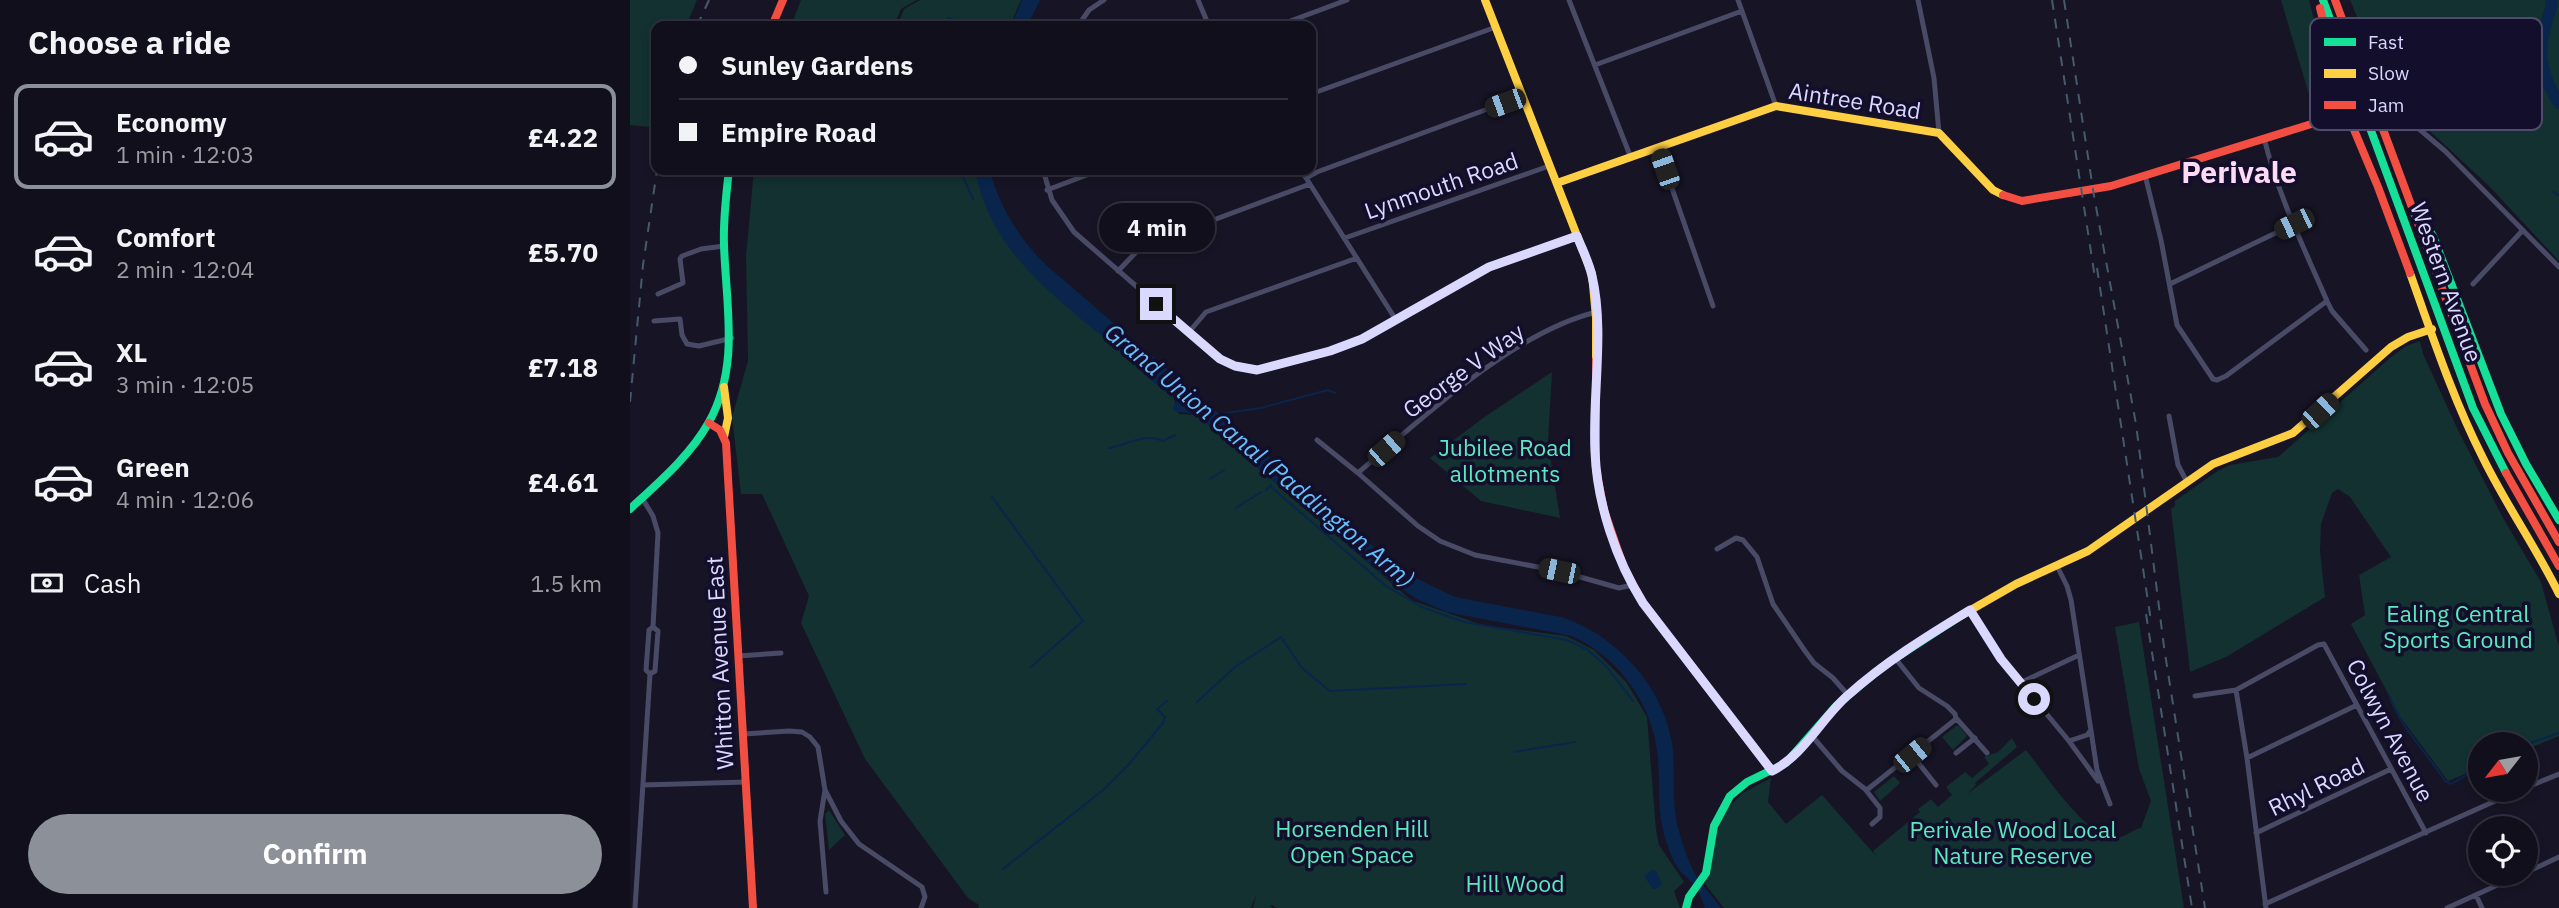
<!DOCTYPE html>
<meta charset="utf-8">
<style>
body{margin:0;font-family:"IBM Plex Sans",sans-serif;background:#1e1d29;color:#f1f3f6;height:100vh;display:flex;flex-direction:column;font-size:26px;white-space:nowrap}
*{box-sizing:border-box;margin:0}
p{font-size:23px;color:#9c9ca3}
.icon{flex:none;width:38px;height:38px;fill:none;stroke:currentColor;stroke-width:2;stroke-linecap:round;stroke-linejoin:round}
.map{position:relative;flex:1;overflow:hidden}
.details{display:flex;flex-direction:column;background:#110f1c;width:630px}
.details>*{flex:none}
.hud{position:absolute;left:21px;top:21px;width:665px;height:154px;border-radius:14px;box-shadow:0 4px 10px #0003,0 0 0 2px #302f3b;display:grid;align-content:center;height:154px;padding:0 28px;background:#110f1c}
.needle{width:46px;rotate:239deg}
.fabs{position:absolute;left:1838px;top:732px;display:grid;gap:14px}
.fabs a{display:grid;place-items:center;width:70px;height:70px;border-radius:50%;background:#110f1c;box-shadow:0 4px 10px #0003,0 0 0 2px #302f3b;font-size:35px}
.end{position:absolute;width:32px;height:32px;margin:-16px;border:9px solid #dad8ff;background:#111;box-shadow:0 0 0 4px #111}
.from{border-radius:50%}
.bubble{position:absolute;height:49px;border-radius:24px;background:#110f1c;box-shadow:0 4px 10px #0003,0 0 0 2px #302f3b;font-size:23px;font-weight:800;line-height:49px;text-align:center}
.car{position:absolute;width:21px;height:42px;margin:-21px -10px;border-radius:9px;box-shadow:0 0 5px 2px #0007;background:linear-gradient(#222 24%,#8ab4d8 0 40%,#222 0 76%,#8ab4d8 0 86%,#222 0)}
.hud b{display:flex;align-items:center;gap:24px;height:66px;font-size:26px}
.hud b+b{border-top:2px solid #302f3b}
.hud i{width:18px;height:18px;background:#f1f3f6}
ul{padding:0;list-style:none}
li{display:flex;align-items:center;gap:21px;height:105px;margin:0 14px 10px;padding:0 14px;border:4px solid transparent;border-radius:14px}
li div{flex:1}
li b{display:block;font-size:26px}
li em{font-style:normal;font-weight:800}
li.on{border-color:#8c9099}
li>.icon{width:63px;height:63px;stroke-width:1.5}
h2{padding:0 28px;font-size:32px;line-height:84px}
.pay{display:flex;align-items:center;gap:18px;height:77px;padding:0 28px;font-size:26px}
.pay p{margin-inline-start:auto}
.action{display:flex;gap:14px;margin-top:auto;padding:14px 28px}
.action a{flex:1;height:80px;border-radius:42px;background:#8c9099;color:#fff;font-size:28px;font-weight:800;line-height:80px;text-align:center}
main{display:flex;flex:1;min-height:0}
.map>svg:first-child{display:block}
</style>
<main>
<section class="details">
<h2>Choose a ride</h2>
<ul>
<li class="on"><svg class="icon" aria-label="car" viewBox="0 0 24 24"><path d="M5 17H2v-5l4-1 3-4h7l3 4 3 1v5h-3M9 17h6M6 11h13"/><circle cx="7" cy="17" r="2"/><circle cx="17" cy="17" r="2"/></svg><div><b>Economy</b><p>1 min · 12:03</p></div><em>£4.22</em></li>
<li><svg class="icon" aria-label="car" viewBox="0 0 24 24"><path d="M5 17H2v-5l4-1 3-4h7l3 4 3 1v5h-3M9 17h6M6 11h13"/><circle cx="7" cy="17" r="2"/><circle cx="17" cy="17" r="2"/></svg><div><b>Comfort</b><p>2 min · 12:04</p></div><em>£5.70</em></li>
<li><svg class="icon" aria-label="car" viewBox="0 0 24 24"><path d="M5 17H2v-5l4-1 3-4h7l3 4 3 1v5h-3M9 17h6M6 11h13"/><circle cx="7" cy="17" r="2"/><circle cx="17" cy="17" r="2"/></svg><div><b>XL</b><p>3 min · 12:05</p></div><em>£7.18</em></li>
<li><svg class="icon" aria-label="car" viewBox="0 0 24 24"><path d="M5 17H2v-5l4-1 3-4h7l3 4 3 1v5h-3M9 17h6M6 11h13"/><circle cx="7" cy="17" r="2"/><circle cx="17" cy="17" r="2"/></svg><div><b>Green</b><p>4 min · 12:06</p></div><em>£4.61</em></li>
</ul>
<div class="pay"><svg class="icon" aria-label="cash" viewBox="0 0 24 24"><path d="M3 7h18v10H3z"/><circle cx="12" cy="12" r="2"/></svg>Cash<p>1.5 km</p></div>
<div class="action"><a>Confirm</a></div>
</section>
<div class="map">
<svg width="1929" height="908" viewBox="0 0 1929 908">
<rect width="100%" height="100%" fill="#171425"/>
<path fill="#123130" d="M0,0H67L56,26H26V113L21,127L0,125Z
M171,0H287L271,9L264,26H161Z
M290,0H391L380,26H267L274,9Z
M1651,0H1679L1703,92L1680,98Z
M1720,0H1929V261L1860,187L1757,91Z
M124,170H348L380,247L542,392L549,414L567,415L781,600L852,625L936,636L964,650L997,683L1017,717L1026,830L1029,845L1054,882L1044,891L1050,908H647L642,905L640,906L643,908H623L626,895L621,908H348L349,905L338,898L235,759L171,623L179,596L132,494H111L102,417L118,361L116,256Z
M1790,341L1793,354L1828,430L1873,518L1911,582L1929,647V736L1895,750V744H1850V768L1818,781L1771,718L1721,624L1735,615L1729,575L1761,557L1720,497L1708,489L1702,493L1691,524L1690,551L1695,597L1596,657L1560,672L1541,509L1545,506V501L1586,472L1600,465L1648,457L1760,358L1776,346Z
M922,372L918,443L930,518L851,501L800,458L853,418Z
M1509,622L1554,908H1094L1075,884L1092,814L1113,793L1141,778L1138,802L1156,824L1192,795L1246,856L1243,851L1290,812L1288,809L1301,799L1308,807L1322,795L1316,787L1335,772L1342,778L1359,764L1354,757L1368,752L1382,738L1387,747L1345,783L1346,785L1337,794L1396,750C1413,771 1459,842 1487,838C1496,837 1504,828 1511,828L1521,801L1509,769L1485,627Z
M1326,726H1329L1337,736L1323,750L1312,737Z
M1264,776L1270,783L1250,801L1244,792Z
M199,810L215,835L199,850L195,814Z"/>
<path fill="#09254c" d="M392,0H410L397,26H381Z
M345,170H360C369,207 390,239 416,265L773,572L825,597L931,617C985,634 1033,686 1042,743C1046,770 1041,797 1047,823C1051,840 1057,859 1065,874C1072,886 1083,896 1091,908H1075C1069,891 1066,885 1052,873C1044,865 1037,846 1034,834C1027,810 1030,783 1028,759C1024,706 990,658 942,636L816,612L787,599L757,579L580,427L563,413L546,412L543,408L546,401L543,397C521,382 502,362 481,344C423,295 360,251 345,170Z
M1023,870L1026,871L1032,884L1026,889H1023L1014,876Z"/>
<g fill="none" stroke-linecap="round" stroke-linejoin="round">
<path stroke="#09254c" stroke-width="2" d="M318,18L324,21
M329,25L330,26
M330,170L343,199
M1923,192L1929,195
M595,413L631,408L698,390L705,393
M479,448C497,445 516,432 533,441L545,435
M580,479L594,470
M640,486L756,586L792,607L834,622L937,640L958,650L977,667L1003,701
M636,490L641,485
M362,497L453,621L401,667
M606,508L631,492
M1759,695C1771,729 1796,751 1815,781L1821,784L1850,767
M567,702L605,667L651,637L672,668L700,691L836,684
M1895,745L1929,733
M884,752L945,742
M373,869L472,791L499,764L533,723L535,717L527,709L537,701"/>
<path stroke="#09254c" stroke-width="12" d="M1921,0L1922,5C1908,44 1905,66 1929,103"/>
<path stroke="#494a66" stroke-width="5" d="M568,0L579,26
M939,0L1001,158
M1108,0L1146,106
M1288,0L1304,78L1309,133
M448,26L459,10L474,0
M647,26L717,0
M965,65L1112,11
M681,94L866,27
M1762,106L1815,151L1929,267
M1634,138C1648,195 1674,248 1697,301L1702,311L1736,350
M1028,148L1083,306
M413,170L422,200L444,232L583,353L605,366L623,370L700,351L740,335L859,267L947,236
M671,170L766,320
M1515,175L1531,240L1547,325L1583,379L1587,380L1596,376L1697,301
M676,178L687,172L893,96
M417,190L470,170
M715,238L919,166
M488,271L511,247L680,184
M1540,284L1664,224
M1843,284L1893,230
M28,294L53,283L50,259L52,256L71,249L94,246
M24,321L50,319L52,335L57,344L69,346L102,338
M559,332L576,312L727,258
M1539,416L1548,465L1557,482
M687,440L728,473L788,526L810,541L845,555L929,571L989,588L1002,585
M728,473C792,418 885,331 967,312
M12,498L23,516L28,533L23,627L28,631L25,671L20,674
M1087,549L1106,538L1113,540L1127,557L1143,604L1175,651L1184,663L1203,678L1218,695
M1427,566L1437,586L1441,600L1467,770L1480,804
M1340,610L1371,659L1439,741L1468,781
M108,656L151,653
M1390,683L1449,655
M1606,690L1617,758L1636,908
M1565,696L1606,690L1688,645L1694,644L1796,833
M1326,718L1357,753
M113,734L159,731L172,732L180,737L188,747L195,790L211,821L229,844L292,887L295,897L291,908
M1182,736L1212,771L1235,789H1238L1326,719L1325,714L1317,706L1289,688L1265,658
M1439,741L1457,735L1461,730
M1326,753L1345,738
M1282,755L1306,785
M1617,758L1727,705
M13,785L116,782
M1895,788L1929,774
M1235,789L1250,808V817L1242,824
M195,790L190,821L196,892
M1626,833L1761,769
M1895,873L1929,857
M1846,895L1852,908
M1635,904L1892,789
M5,908L20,674L16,670L19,630L23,627
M1817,908L1894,873"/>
<path stroke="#16e098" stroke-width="8" d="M1693,0L1843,408L1876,473
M1794,222L1803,236L1871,414L1896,464L1929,520
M0,509C28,483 60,456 79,422C110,366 96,306 94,245C93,220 96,195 99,170
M1056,908L1059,897L1076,873L1084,826L1100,796L1117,782L1156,763L1207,705L1252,667L1332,615"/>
<path stroke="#ffcf43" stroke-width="8" d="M855,0L962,274L966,318V360
M927,183L1146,106L1309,133L1363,190L1373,195
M1780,273C1802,335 1823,399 1853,458C1876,505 1906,547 1929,594
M94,387L98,418L94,437
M1332,615L1386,584L1458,551L1583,464L1663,433L1761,347L1778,337L1802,329"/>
<path stroke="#f24e42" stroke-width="8" d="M1705,0L1855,404L1878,453L1929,542
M1690,8L1717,113
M142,26L153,0
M1373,195L1392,201L1481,186L1717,113L1748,187L1780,273
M966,360V470L974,510L994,568L1013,603L1142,771
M79,423L90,430L96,443L123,908
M1876,473L1929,566"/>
<path stroke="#435b6d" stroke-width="2" stroke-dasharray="10 9" stroke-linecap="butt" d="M1422,0L1465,278
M1434,0L1464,196L1506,424L1534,647L1575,908
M67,26L79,0
M1467,268L1521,621
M0,402L13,265L27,170
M1516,614L1562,908"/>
</g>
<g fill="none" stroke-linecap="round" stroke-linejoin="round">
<path stroke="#dad8ff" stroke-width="9" d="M526,304L590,359L605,366L627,370L700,351L732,339L859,267L947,236C952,249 959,262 962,276C975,331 962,395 965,452C967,503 986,560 1013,603L1142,771C1174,755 1191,719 1217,696C1255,662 1297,636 1340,610L1371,659L1404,699"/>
</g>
<g text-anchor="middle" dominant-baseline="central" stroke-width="7" stroke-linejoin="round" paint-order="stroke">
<g font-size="23" fill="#dad8ff" stroke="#120e2b">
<text transform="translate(1225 100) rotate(9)">Aintree Road</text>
<text transform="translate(811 185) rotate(-19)">Lynmouth Road</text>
<text transform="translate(1817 282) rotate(70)">Western Avenue</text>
<text transform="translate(833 370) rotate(-36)">George V Way</text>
<text transform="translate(89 663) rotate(-93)">Whitton Avenue East</text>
<text transform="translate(1761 730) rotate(62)">Colwyn Avenue</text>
<text transform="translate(1686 786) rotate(-26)">Rhyl Road</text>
</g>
<g font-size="23" fill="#5aeabd" stroke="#120e2b">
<text x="875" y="447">Jubilee Road<tspan x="875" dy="26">allotments</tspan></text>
<text x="1828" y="613">Ealing Central<tspan x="1828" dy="26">Sports Ground</tspan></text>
<text x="722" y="828">Horsenden Hill<tspan x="722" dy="26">Open Space</tspan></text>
<text x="1383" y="829">Perivale Wood Local<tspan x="1383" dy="26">Nature Reserve</tspan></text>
<text x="885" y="883">Hill Wood</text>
</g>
<g font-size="24" font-style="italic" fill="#66c1ff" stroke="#120e2b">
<text transform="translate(630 455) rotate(40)">Grand Union Canal (Paddington Arm)</text>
</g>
<g font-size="30" font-weight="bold" fill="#ffdaf4" stroke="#120e2b">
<text x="1609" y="171">Perivale</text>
</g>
</g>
<rect x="1680" y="18" width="232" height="112" rx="10" fill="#120e2b" stroke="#4e4b6b" stroke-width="2"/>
<rect x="1694" y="38" width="32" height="8" fill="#16e098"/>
<rect x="1694" y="69" width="32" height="9" fill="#ffcf43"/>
<rect x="1694" y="101" width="32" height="8" fill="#f24e42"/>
<g font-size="19" fill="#dad8ff">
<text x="1738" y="49">Fast</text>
<text x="1738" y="80">Slow</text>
<text x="1738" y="112">Jam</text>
</g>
</svg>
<div class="fabs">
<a><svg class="needle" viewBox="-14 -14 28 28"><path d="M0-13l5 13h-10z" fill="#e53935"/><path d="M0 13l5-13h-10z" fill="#9c9ca3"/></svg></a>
<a><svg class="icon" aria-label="locate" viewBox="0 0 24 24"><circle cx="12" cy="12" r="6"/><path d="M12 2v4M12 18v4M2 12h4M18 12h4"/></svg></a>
</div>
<i class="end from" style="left:1404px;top:699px"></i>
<i class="end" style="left:526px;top:304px"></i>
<div class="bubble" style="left:469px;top:203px;width:116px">4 min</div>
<i class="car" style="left:875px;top:103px;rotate:250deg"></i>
<i class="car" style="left:1035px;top:169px;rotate:341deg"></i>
<i class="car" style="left:1664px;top:224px;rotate:244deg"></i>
<i class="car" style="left:1690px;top:411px;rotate:47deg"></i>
<i class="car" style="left:756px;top:449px;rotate:49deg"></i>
<i class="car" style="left:929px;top:571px;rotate:282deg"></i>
<i class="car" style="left:1282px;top:755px;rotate:51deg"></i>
<div class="hud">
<b><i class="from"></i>Sunley Gardens</b>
<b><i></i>Empire Road</b>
</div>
</div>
</main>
